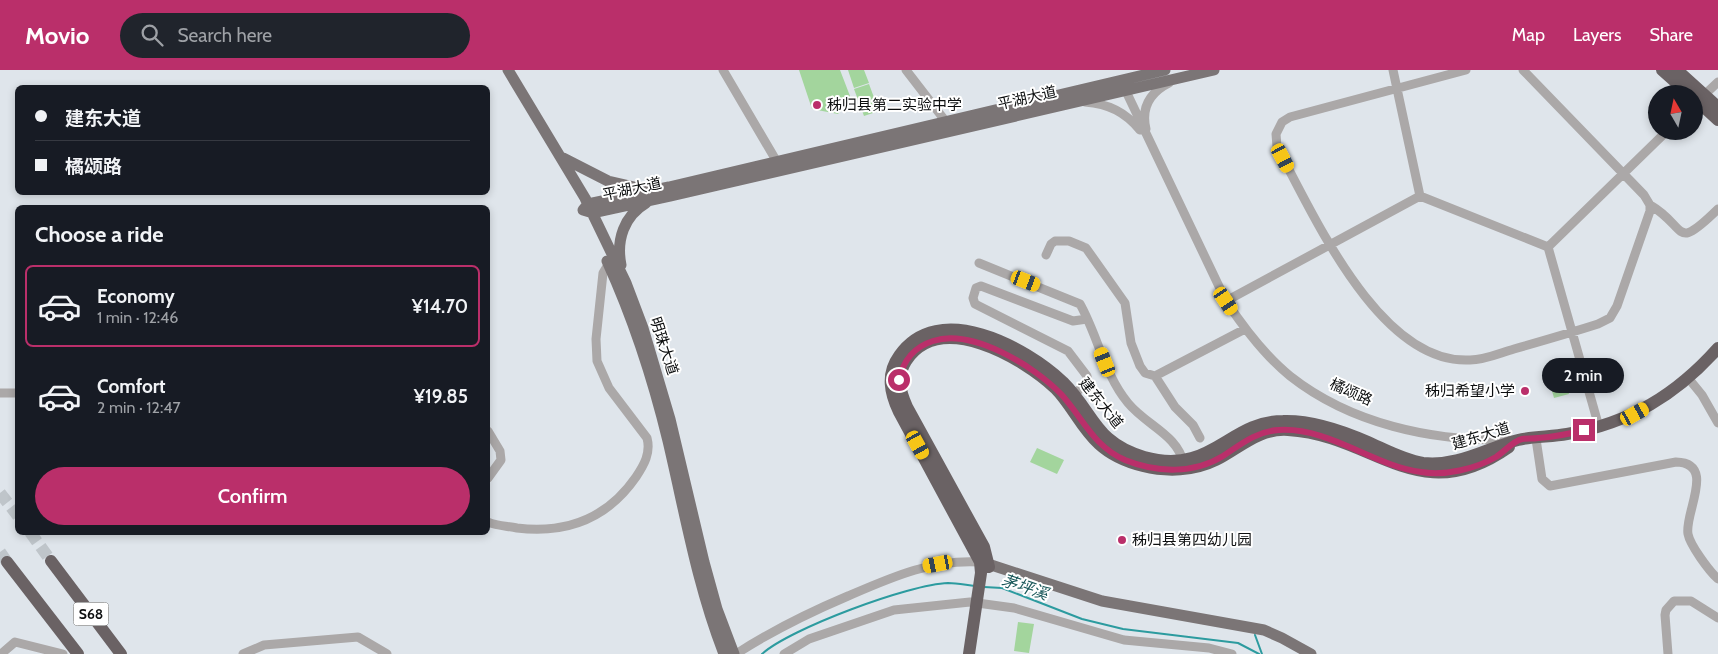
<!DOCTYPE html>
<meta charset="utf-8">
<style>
body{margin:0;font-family:Cabin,"Noto Sans SC",sans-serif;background:#20242c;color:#f1f3f6;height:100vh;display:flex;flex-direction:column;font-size:19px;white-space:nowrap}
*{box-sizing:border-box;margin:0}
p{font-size:16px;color:#9ea1a6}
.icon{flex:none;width:28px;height:28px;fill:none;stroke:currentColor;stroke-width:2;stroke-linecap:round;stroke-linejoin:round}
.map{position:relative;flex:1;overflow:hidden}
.panel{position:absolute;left:15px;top:135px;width:475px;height:330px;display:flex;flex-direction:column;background:#171b24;border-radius:8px;box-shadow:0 2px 8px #0003}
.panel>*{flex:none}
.hud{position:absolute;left:15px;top:15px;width:475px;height:110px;border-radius:8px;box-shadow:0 2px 8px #0003;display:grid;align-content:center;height:110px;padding:0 20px;background:#171b24}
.needle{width:32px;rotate:351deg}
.fabs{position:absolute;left:1648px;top:15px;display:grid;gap:10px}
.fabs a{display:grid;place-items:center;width:55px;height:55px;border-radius:50%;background:#171b24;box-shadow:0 2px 8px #0003;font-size:25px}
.end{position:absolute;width:22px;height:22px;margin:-11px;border:6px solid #ba2f6a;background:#fff;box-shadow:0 0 0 2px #fff}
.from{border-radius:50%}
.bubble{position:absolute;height:35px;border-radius:18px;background:#171b24;box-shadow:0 2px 8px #0003;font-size:16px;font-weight:600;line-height:35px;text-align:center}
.car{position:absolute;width:15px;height:30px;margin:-15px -8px;border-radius:6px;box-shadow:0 0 4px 1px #0007;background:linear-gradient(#f5c518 24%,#345 0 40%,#f5c518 0 76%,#345 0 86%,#f5c518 0)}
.hud b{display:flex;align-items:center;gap:18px;height:48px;font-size:19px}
.hud b+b{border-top:1px solid #363941}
.hud i{width:12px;height:12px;background:#f1f3f6}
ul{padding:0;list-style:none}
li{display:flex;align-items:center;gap:15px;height:82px;margin:0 10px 8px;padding:0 10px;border:2px solid transparent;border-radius:8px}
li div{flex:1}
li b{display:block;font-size:19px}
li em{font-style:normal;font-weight:600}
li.current{border-color:#ba2f6a}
li>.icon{width:45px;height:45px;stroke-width:1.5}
h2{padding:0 20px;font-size:22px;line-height:60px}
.action{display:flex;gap:10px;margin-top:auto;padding:10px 20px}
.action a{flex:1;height:58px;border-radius:30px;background:#ba2f6a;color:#fff;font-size:20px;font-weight:600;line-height:58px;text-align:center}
header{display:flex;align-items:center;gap:30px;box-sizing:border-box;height:70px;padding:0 25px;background:#ba2f6a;color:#fff}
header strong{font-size:24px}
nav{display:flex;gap:28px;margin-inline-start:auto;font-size:18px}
.search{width:350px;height:45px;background:#20242c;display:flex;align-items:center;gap:12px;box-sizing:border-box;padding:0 18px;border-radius:28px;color:#9ea1a6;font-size:19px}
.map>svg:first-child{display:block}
</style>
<header>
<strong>Movio</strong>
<div class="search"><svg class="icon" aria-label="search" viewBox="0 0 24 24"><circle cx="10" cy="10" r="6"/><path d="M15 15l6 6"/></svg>Search here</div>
<nav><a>Map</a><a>Layers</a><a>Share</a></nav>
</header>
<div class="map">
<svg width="1718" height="584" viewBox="0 0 1718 584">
<rect width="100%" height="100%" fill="#dfe5eb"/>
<path fill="#a3d59d" d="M799,0H840L850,26L838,44L812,39Z
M848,0H864L869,13L854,18Z
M869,14L879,41L864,46L854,19Z
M1561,296L1569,324L1554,328L1546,300Z
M1037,378L1064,390L1057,404L1030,392Z
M1018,552L1034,554L1029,583L1014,581Z"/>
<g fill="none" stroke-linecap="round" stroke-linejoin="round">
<path stroke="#2c9b9f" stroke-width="2" d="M984,517L1002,518L1082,549L1123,559L1238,573L1259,584
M1255,565L1262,584
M762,584C789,559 910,514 948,513C957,513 966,515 975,516"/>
<path stroke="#bfc5ca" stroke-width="12" stroke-dasharray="12 6" stroke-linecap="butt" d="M0,423L18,446
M30,462L51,491
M0,482L7,492"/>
<path stroke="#aba8a8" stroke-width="9" d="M723,0L780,97
M906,0L950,57
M1393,0L1420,126L1548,177L1599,357
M1466,0L1290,47L1282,52L1276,64L1277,77C1313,143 1379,295 1470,290C1485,290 1500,283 1514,279C1542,271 1570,263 1598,254L1610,248L1617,236L1650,141V135L1644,125L1523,0
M1123,15L1226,231C1244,258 1264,285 1290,306C1351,354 1431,371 1508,370
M1701,28L1718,12
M1085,32C1109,34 1125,42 1140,60
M1146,59C1141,38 1149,23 1169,13
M1650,135C1688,157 1673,183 1718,139
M1548,177L1667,61
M1046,185L1051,174L1055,171H1069L1086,178L1125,233L1131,273L1140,296L1145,303L1155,306L1175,337L1193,355L1200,368
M979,193L1080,234C1098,266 1104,304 1128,333C1147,356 1177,364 1184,394
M1226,231L1420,126
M1155,306L1245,259
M1689,309L1702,325L1718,353
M0,323H18
M1070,328L1088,312L1087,306L1068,281L975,234L973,228L976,218L981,216L1073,251L1087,249
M488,361L500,381L501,390L488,408
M1536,369L1542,409L1550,416L1676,392C1717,393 1684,443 1688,464C1690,475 1709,501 1718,509
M488,452C497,456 507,456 517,458C567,464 607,449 636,407C644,395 651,383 647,368L609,318L597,291L596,269L603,203L609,193
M1,584L15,572L63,584
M243,584L264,575L358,567L387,584
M736,584C773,560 808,543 848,526C892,507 932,489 980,492
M784,584L809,569L894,540L970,532L1014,538L1124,570L1209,578L1232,584
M1668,584L1665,545L1666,540L1674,531H1691L1718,548"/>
<path stroke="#7b7576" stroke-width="11" d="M508,0L585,128L626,213L643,258L670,349L704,492L717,539L734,584
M1165,0L669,117L588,134L583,140L593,143L671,126L1214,0
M563,88L608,111L643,119
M607,191C633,248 653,309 668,371C685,443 697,515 724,584
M621,195C616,170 624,146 646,133
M982,492L1102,531L1264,560L1282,568L1311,584"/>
<path stroke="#6a6264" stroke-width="12" d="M1662,0L1689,24
M1677,0L1718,37
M1694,28L1718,50
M51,491L121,584
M7,492L78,584
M989,497L984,477L907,337C900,321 896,307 906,291C940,239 1023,288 1055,318C1072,335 1081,358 1099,374C1111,385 1127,392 1143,396C1167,402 1194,401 1216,390C1241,377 1259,358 1288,360C1375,365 1418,441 1509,377
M969,584L981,503L980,492L899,342C890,323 886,304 899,286C938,229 1026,277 1063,312C1095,344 1094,372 1144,387C1212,406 1228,351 1283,351C1310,350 1343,361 1368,372C1386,380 1404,390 1423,393C1457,397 1487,378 1518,370C1534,366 1551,367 1567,364C1630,353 1676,325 1718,278"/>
</g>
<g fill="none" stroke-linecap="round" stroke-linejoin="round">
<path stroke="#ba2f6a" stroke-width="6" d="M899,310C903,291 914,277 933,271C972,258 1034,296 1061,324C1083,348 1093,376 1125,390C1157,403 1194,404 1223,386C1241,374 1257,361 1279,360C1329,357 1374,396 1421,402C1445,406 1475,399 1496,387C1504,382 1513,371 1522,369C1527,368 1533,369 1538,368C1553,367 1569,364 1584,360"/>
</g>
<g fill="#ba2f6a" stroke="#fff" stroke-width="2">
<circle cx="817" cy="35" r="5"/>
<circle cx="1525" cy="321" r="5"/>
<circle cx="1122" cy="470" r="5"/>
</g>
<g text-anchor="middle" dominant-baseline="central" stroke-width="4" stroke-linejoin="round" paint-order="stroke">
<rect fill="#fff" stroke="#555657" stroke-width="1" x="73.5" y="532.5" width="35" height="23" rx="4"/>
<g font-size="14" font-weight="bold" fill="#0c0e0f">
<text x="91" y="544">S68</text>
</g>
<g font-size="15" fill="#0c0e0f" stroke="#fff">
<text transform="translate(1027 28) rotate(-13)">平湖大道</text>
<text transform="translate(632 119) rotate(-12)">平湖大道</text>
<text transform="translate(664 276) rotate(72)">明珠大道</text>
<text transform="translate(1351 322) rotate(24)">橘颂路</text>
<text transform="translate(1101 333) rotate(51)">建东大道</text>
<text transform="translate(1481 366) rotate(-17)">建东大道</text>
</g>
<g font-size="15" fill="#0c0e0f" stroke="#fff" text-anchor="start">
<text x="827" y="35">秭归县第二实验中学</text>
<text x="1515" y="321" text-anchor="end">秭归希望小学</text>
<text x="1132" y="470">秭归县第四幼儿园</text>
</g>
<g font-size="16" font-style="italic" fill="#185759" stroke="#fff">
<text transform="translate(1025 517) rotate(19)">茅坪溪</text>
</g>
</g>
</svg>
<div class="fabs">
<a><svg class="needle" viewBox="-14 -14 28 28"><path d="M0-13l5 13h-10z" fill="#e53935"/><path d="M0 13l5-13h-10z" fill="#9ea1a6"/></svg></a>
</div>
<i class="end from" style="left:899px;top:310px"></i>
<i class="end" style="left:1584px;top:360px"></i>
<div class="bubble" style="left:1542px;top:288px;width:82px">2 min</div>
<i class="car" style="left:1283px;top:88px;rotate:152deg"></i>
<i class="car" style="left:1026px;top:211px;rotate:111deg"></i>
<i class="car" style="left:1226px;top:231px;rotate:146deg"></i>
<i class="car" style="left:1105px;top:292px;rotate:338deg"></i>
<i class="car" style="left:1635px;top:344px;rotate:61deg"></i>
<i class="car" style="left:918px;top:375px;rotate:151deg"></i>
<i class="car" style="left:938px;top:494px;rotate:259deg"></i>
<div class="hud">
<b><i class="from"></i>建东大道</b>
<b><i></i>橘颂路</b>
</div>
<section class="panel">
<h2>Choose a ride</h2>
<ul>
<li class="current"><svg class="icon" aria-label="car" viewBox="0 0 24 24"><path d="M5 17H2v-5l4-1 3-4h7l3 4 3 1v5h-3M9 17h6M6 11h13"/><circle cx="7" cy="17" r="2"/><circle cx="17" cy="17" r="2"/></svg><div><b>Economy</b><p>1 min · 12:46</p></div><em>¥14.70</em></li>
<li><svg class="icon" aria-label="car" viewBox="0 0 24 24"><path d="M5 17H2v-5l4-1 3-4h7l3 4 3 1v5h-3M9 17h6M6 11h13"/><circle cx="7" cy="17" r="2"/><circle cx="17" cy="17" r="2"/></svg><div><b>Comfort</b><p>2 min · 12:47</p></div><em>¥19.85</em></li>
</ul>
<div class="action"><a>Confirm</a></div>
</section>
</div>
